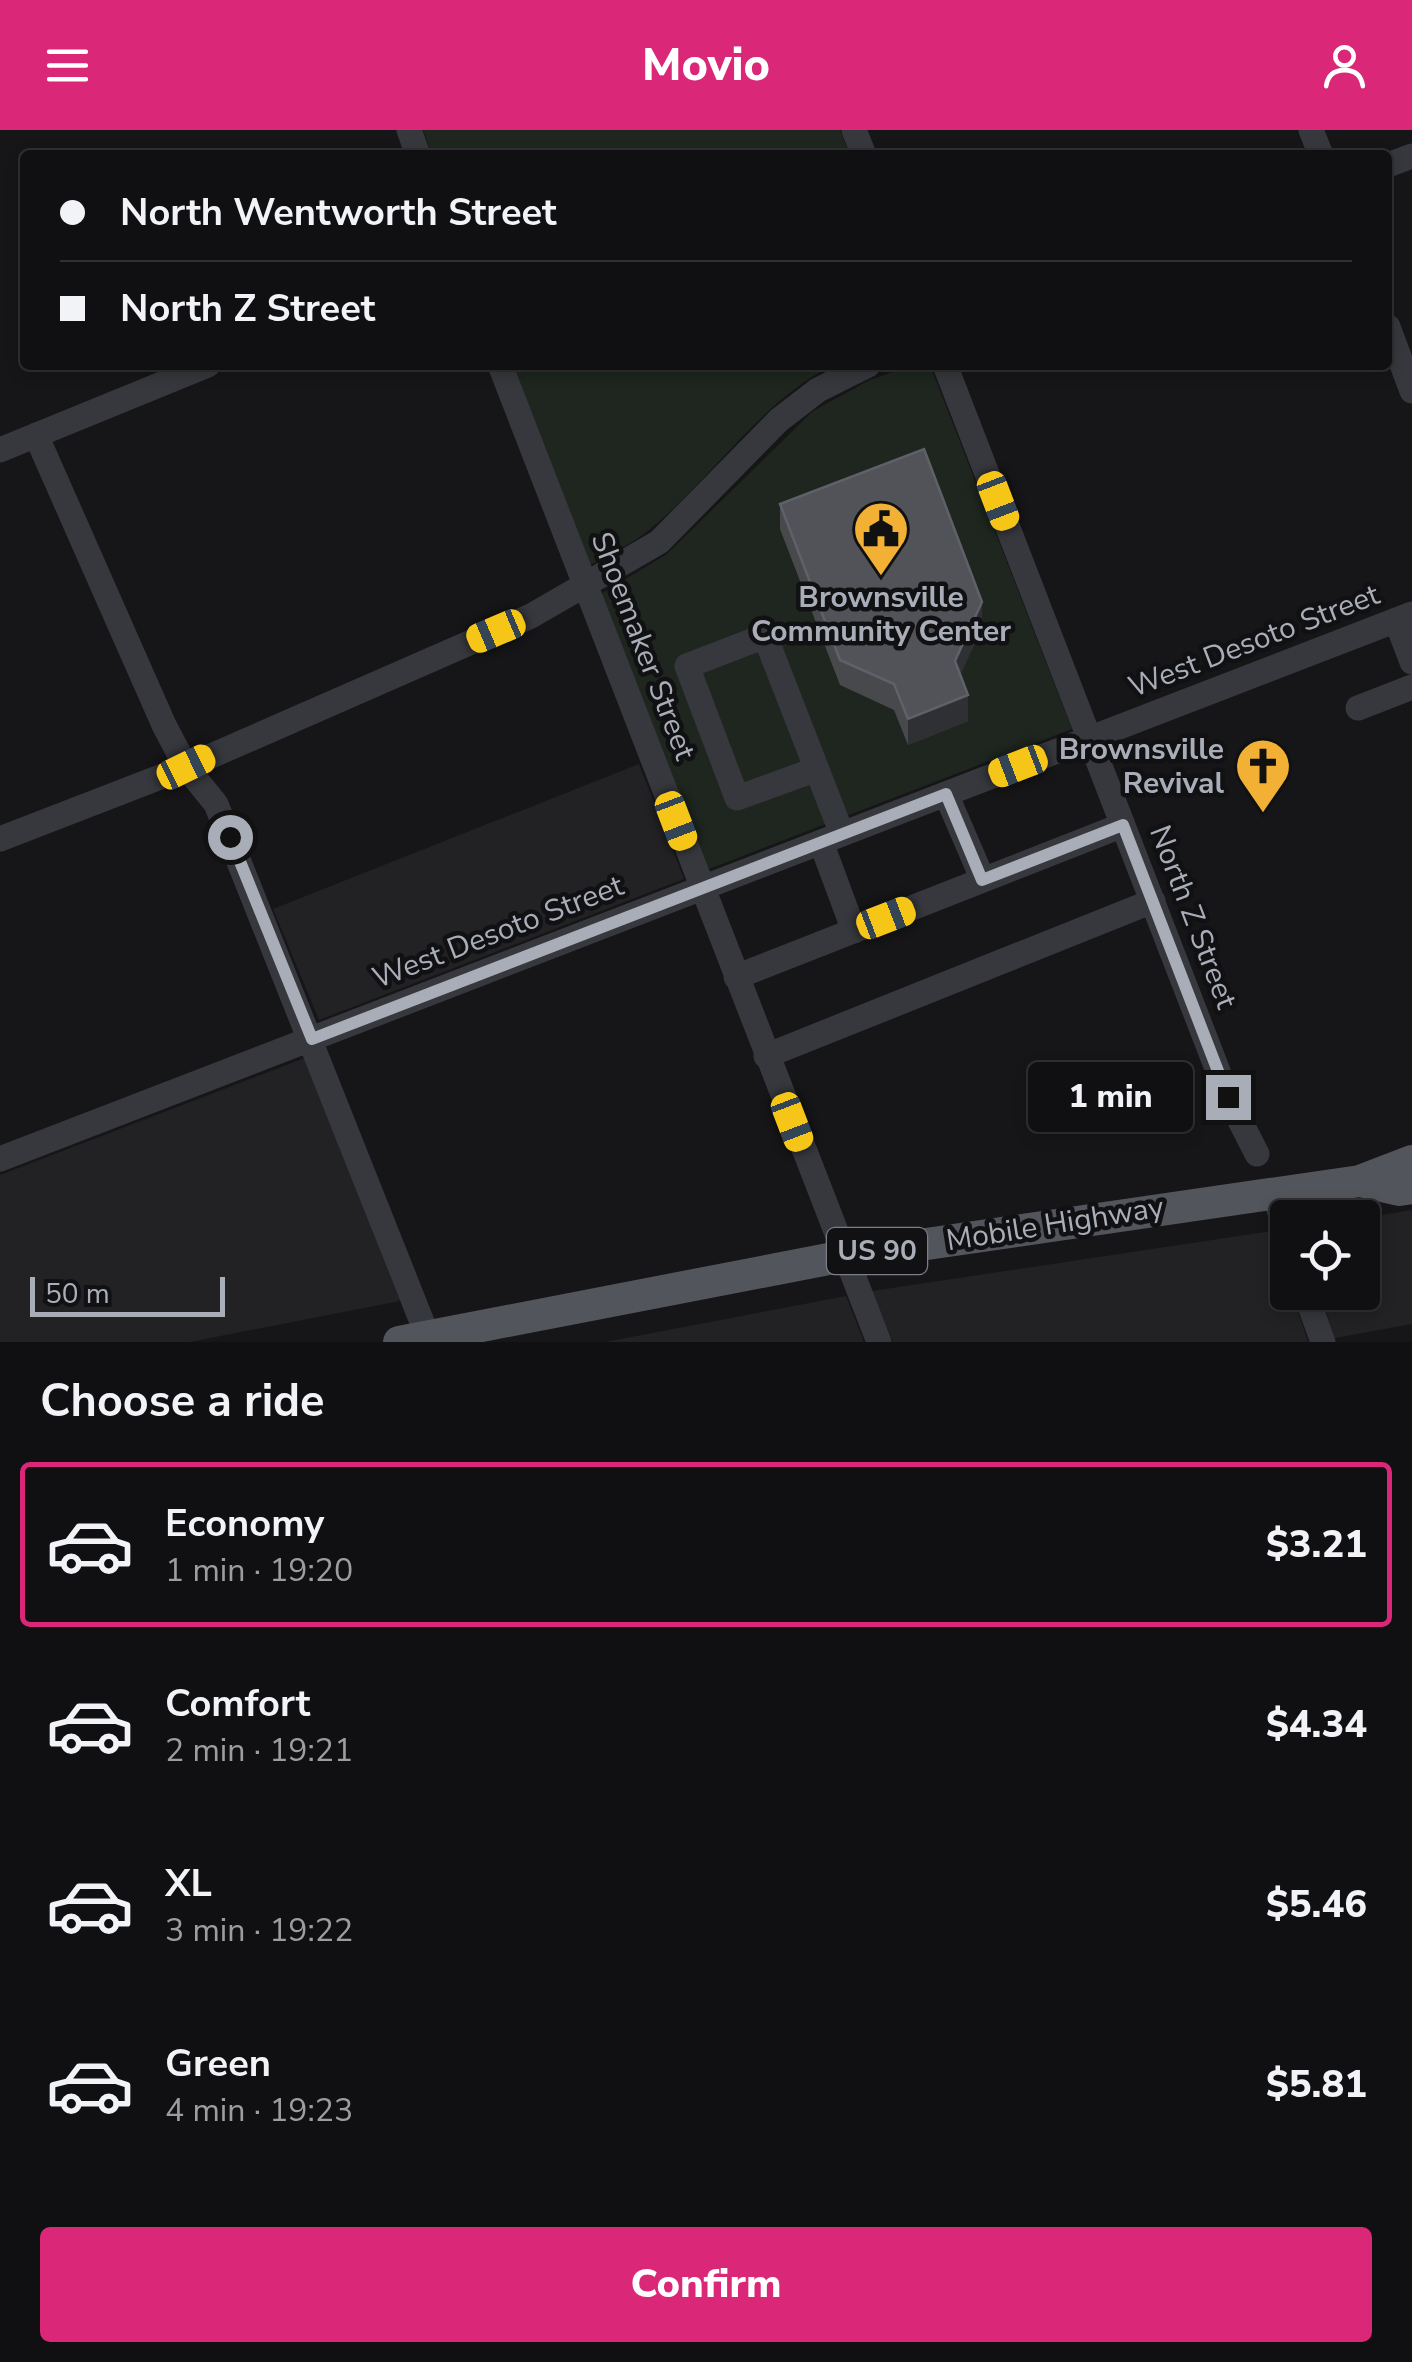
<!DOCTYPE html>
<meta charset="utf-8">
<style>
body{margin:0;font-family:"Nunito Sans",sans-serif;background:#19191b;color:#f1f3f6;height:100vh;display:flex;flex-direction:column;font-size:38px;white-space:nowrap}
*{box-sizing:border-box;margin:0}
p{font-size:32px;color:#9c9d9f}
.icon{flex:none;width:55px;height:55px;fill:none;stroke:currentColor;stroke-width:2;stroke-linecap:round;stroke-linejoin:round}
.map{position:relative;height:1212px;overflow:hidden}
.details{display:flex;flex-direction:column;background:#101012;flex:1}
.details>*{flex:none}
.banner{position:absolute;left:20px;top:20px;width:1372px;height:220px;border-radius:10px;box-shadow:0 5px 15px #0003,0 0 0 2px #303032;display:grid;align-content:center;height:220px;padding:0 40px;background:#101012}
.controls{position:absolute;left:1270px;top:1070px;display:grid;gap:20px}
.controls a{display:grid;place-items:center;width:110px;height:110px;border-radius:10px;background:#101012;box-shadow:0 5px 15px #0003,0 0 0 2px #303032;font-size:50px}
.scale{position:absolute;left:30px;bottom:25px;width:195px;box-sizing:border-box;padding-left:10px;border:5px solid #a8adb8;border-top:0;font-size:28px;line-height:35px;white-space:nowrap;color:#a8adb8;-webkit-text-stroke:8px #111113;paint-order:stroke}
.end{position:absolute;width:45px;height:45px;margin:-22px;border:12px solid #a8adb8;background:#111;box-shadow:0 0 0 5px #111}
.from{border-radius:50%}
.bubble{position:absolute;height:70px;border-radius:10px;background:#101012;box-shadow:0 5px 15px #0003,0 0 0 2px #303032;font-size:32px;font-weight:800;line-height:70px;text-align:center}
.car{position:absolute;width:30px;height:60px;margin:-30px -15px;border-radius:12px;box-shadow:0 0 8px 2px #0007;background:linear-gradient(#f5c518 24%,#345 0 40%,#f5c518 0 76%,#345 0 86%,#f5c518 0)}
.banner b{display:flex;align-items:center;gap:35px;height:95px;font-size:38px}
.banner b+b{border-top:2px solid #303032}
.banner i{width:25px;height:25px;background:#f1f3f6}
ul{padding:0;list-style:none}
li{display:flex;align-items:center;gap:30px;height:165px;margin:0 20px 15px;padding:0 20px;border:5px solid transparent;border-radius:10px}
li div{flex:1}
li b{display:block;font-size:38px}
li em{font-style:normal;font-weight:800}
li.current{border-color:#db2777}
li>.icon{width:90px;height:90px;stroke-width:1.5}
h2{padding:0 40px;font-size:45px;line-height:120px}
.cta{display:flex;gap:20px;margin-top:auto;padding:20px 40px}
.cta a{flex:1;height:115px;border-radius:10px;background:#db2777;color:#fff;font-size:40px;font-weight:800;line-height:115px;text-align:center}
header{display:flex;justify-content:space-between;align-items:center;height:130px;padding:0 40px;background:#db2777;color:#fff;font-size:45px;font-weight:800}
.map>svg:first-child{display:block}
</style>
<header><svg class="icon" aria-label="menu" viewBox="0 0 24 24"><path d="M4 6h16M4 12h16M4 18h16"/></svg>Movio<svg class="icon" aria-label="person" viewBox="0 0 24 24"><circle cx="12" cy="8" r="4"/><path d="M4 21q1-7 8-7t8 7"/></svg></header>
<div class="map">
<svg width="1412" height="1212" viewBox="0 0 1412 1212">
<rect width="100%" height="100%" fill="#161618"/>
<path fill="#222225" d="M639,634L684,749L319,890L273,779Z
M305,928L400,1171L190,1212H0V1045Z
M1412,1080V1194L1335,1208L1320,1163L1362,1162L1363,1088Z
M1272,1101L1288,1162L1292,1163L1308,1212H893L872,1161Z
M846,1166L864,1212H605Z"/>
<path fill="#1e261f" d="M423,0H840L850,25H432Z
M513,235H833C758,273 714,347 650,399C632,414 610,424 590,435Z
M913,235H930L1072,599L709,739L601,464L667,424L813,281L870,250Z"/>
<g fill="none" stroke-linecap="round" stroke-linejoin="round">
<path stroke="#37383d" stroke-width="25" d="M409,0L418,25
M854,0L864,25
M1311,0L1321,25
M1388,35L1412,26
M1388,197L1412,261
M500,235L879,1212
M945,235L1228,967L1257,1024
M36,305L164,595L186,637L216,674L430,1212
M0,320L208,235
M1396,490L1412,532
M1358,578L1412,557
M817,639L737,668L687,536L765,506L842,704
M946,664L983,750
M0,709L186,637L531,486L659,412L779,290L818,260L868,235
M821,712L854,801
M736,847L1123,695
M766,926L1153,771
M0,1029L1412,484
M1273,1061L1288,1107
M1305,1162L1323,1212"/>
<path stroke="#53555c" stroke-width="32" d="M1360,1051L1399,1060L1412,1058
M399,1212L844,1126L1360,1051L1412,1031"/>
</g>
<path fill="#47494d" d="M780,374L982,497L960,545L968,591L908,615L894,580L840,555L780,399Z"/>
<path fill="#2f3033" d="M982,472V497L955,557V531Z
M968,565V591L908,615V589Z"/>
<path fill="#525359" stroke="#5f6168" stroke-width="2.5" d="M924,319L982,472L955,531L968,565L908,589L894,554L840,530L780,374Z"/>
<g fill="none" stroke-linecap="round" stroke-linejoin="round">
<path stroke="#a8adb8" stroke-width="12" d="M230,707L312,909L946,664L982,750L1123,695L1228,967"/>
</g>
<defs>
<g id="civic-pin" transform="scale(2.875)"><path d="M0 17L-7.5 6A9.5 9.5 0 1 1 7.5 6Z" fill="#f2b134" stroke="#111113"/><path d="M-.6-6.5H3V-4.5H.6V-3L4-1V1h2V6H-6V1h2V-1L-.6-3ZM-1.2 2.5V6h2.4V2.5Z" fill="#111"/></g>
<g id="church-pin" transform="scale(2.875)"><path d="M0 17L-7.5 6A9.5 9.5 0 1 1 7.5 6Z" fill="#f2b134" stroke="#111113"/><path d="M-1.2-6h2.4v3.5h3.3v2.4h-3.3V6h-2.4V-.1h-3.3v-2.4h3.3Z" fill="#111"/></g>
</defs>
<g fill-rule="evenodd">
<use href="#civic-pin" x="881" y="399"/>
<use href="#church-pin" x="1263" y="636"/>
</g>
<g text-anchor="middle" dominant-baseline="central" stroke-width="9" stroke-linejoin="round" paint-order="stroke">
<rect fill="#111113" stroke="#7b7e86" stroke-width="2.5" x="827" y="1098" width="100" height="46" rx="8"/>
<g font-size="28" font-weight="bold" fill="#a8adb8">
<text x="877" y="1121">US 90</text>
</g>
<g font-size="30" font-weight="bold" fill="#a8adb8" stroke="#111113">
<text x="881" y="467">Brownsville<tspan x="881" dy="34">Community Center</tspan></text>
<text x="1224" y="619" text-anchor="end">Brownsville<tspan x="1224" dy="34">Revival</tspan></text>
</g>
<g font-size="30" fill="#a8adb8" stroke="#111113">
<text transform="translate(1254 511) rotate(-21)">West Desoto Street</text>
<text transform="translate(643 516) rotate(69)">Shoemaker Street</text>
<text transform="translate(1193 787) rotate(69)">North Z Street</text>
<text transform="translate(498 802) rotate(-21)">West Desoto Street</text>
<text transform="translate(1055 1094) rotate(-9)">Mobile Highway</text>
</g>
</g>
</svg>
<div class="controls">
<a><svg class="icon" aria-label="locate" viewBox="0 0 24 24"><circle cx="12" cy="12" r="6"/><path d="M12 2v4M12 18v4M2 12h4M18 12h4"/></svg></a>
</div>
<div class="scale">50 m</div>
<i class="end from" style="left:230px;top:707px"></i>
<i class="end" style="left:1228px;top:967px"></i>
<div class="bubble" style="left:1028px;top:932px;width:165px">1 min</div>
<i class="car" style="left:998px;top:371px;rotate:159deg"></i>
<i class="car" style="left:496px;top:501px;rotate:247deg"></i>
<i class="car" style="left:1018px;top:636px;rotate:249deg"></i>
<i class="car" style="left:186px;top:637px;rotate:64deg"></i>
<i class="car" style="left:676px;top:691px;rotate:159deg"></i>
<i class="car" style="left:886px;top:788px;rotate:69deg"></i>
<i class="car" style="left:792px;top:992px;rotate:159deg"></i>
<div class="banner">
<b><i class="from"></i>North Wentworth Street</b>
<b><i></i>North Z Street</b>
</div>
</div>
<section class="details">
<h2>Choose a ride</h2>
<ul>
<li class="current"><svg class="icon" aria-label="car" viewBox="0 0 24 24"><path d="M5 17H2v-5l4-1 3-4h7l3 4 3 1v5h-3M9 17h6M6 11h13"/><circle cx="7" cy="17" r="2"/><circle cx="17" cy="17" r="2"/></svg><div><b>Economy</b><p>1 min · 19:20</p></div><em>$3.21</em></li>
<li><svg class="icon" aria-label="car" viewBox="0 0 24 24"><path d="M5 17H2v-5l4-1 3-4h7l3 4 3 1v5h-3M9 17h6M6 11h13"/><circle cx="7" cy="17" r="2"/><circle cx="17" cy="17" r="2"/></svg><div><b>Comfort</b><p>2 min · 19:21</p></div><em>$4.34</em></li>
<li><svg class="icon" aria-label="car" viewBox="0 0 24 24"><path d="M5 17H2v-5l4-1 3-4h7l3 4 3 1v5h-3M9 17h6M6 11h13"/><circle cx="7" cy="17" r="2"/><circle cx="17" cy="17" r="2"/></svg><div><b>XL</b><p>3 min · 19:22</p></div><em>$5.46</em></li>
<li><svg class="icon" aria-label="car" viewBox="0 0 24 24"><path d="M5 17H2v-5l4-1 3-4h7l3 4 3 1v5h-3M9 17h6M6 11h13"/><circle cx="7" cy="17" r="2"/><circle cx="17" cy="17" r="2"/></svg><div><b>Green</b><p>4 min · 19:23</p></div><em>$5.81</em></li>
</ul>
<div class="cta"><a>Confirm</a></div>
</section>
